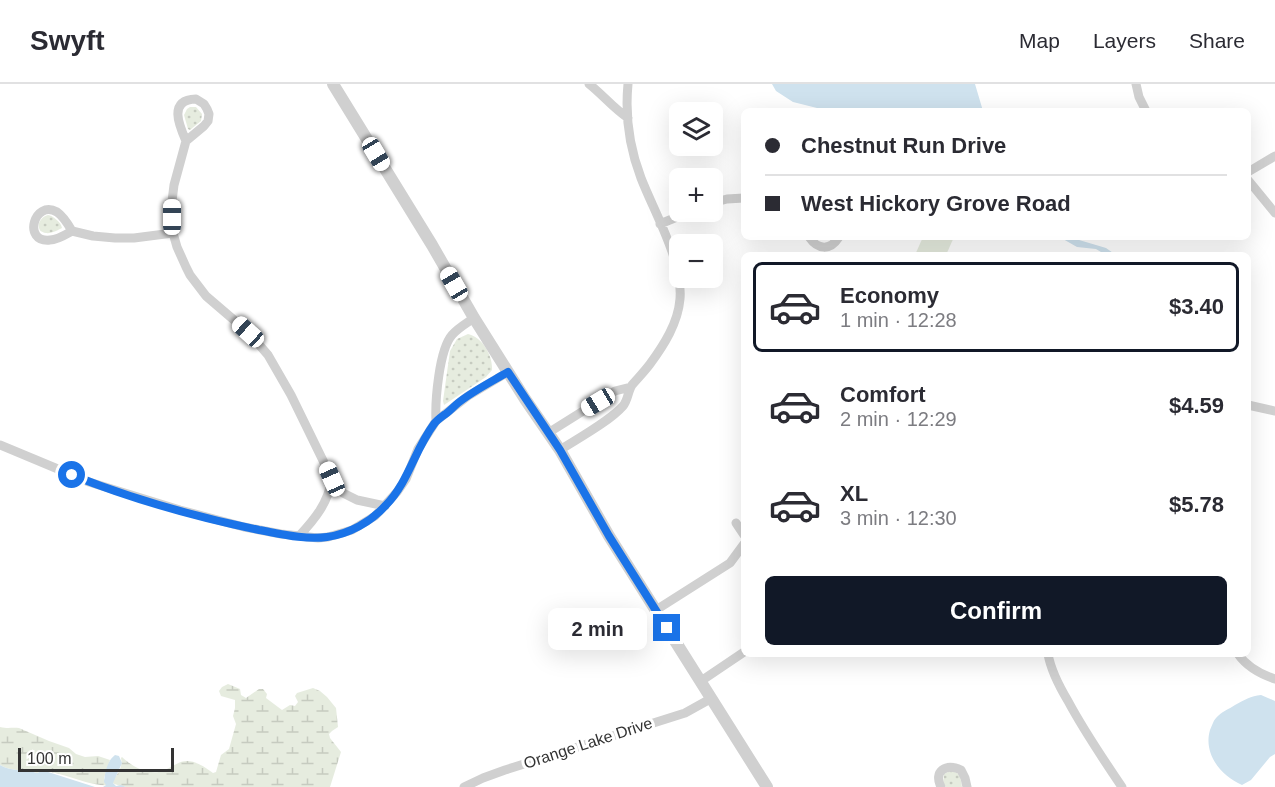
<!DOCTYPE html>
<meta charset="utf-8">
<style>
body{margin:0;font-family:Helvetica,sans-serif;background:#f2f2f3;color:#2b2b33;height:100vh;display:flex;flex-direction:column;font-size:22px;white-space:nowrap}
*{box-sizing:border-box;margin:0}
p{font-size:20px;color:#7c7c81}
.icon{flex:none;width:33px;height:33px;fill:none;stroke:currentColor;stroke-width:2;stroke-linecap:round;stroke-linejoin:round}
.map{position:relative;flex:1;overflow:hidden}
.drawer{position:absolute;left:741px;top:168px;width:510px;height:405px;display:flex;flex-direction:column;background:#fff;border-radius:9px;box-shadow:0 6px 24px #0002}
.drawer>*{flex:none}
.guide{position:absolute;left:741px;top:24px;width:510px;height:132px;border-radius:9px;box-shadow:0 6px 24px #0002;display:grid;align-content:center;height:132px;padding:0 24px;background:#fff}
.buttons{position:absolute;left:669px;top:18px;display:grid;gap:12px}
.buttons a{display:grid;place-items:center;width:54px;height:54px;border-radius:9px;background:#fff;box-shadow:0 6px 24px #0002;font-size:30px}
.scale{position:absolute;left:18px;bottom:15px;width:156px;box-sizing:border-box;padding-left:6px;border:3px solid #333;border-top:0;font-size:16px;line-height:21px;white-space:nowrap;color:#333;-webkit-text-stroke:4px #fff;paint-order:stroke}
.end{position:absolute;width:27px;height:27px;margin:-14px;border:8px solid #1a73e8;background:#fff;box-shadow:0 0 0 3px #fff}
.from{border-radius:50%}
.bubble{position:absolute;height:42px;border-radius:9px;background:#fff;box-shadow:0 6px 24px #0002;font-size:20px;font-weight:700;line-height:42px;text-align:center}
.car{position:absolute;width:18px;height:36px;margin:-18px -9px;border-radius:8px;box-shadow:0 0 4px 2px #0007;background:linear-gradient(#fff 24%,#345 0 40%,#fff 0 76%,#345 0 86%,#fff 0)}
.guide b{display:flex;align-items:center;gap:21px;height:57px;font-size:22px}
.guide b+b{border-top:2px solid #e1e1e2}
.guide i{width:15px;height:15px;background:#2b2b33}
ul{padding:10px 0 0;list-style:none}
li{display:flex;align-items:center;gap:18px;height:90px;margin:0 12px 9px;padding:0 12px;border:3px solid transparent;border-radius:9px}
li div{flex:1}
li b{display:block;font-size:22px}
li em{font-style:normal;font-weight:700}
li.active{border-color:#111827}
li>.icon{width:54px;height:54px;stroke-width:1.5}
.action{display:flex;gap:12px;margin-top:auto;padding:12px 24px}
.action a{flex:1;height:69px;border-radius:9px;background:#111827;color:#fff;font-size:24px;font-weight:700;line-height:69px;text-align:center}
header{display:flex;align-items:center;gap:36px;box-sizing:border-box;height:84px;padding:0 30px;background:#fff;border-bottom:2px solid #e1e1e2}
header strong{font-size:28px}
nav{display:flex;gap:33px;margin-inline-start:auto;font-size:21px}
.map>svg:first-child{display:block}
</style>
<header>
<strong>Swyft</strong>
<nav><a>Map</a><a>Layers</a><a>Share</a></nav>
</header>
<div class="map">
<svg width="1275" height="703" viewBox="0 0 1275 703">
<defs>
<pattern id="grass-dots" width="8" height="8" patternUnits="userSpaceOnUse" patternTransform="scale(1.5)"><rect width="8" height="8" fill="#e6ecdf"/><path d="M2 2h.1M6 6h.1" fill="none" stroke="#c6cbc0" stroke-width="1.8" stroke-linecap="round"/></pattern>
<pattern id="wetland-marsh" width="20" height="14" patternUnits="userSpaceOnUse" patternTransform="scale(1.5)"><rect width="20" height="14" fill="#e6ecdf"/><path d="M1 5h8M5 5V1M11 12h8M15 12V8" fill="none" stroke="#c6cbc0"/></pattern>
</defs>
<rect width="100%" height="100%" fill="#fff"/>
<path fill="url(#grass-dots)" d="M190,23H196L202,30L201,37L190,46L188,45L184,31L187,25Z
M48,131C53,132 61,138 62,144C58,146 51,150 46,149C35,148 37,134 48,131Z
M468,250C482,253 493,271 492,286L486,293L444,321L443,317L450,267L457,255Z
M952,686L960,691L962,703H946L943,699L944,690Z"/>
<path fill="url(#wetland-marsh)" d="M228,600L240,605L241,611L246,614L259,605H263L267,610L266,614L282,626L290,621L295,622L298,618L295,612L297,609L313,604L320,607L327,613L336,624L338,643L332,647L329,650L330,654L341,668L330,703H126C121,701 117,702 113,699L112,697C118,690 123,683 121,674L122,673C132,683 151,693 165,686C172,683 179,677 187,677C196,677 205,683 213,689L216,688L221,671L229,665L236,640L233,632L235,624V616L221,612L219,607L222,603Z
M0,643C9,645 12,643 19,644L49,657L69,664L76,670L85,673L98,672L110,676L104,694L107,701C87,703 51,682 37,689C25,685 12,688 0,681Z"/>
<path fill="#e6ecdf" d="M923,153H954L946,171H915Z"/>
<path fill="#cfe2ee" d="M772,0H975L983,27H829L793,18L776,7Z
M1053,153H1069L1106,164L1116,171H1106L1096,165L1077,163L1063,155Z
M1261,611L1275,617V670L1270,673L1251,696L1242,701C1221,692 1203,670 1210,646C1212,642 1213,637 1216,634C1221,628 1229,625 1235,621C1244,616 1251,612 1261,611Z
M115,671L119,672L122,679L113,699L116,702L121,701L126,703H103L106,701L104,698C105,688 107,677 115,671Z
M0,681C12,688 25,685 37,689L42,687H45L95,703H0Z"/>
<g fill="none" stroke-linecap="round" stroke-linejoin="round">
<path stroke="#d0d0d0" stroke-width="9" d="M589,0C603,11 613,24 628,34
M1136,0L1139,13L1146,27
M186,57C179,41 168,16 196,15L204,20L207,25L209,30L208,37L204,42L186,57L174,101L172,117L173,149L177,163L186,183L190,191L206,212L248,248L268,271L291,311L332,395L343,409L357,416L385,422
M1248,88L1275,72
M1248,96L1275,129
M712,119L727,115L744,114
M660,140L689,128
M72,147C65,151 57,156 50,156C22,159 34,115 57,128C63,132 68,140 72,147L93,152L115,154H134L173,149
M809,153C818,166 830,167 839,153
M1248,321L1275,327
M436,337C435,317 439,266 452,251C458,244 467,239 474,234
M548,349L615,307L631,303
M0,361L89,398L180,426L244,443L281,450L318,454L328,453L352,446L375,432L397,408L406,395L418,365L436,337L468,312L508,288
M560,366C577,355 610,337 623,322C628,316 628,307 632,301C638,294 644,288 650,280C664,261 678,239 680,215C683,177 655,130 641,94C630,65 625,31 628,0
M736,439L744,451
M299,452C315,435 328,419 332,395
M656,526L730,479L744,460
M1048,570C1051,587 1059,602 1068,617C1084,647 1103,675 1122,703
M1238,570C1247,583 1260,590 1275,595
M701,597L744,568
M464,703L483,694L505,686L685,629L712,614
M941,703C933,687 946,679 961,686L965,694L967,703"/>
<path stroke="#d0d0d0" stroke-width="12" d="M333,0L432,161L474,234L525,315L560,366L609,452L767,703"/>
</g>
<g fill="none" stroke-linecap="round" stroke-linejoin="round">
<path stroke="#1a73e8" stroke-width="8" d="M72,391C132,415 196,433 259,446C281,450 305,456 327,453C349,450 371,438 386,421C409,397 414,367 434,340C437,336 440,334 444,331C449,328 453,323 458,319C473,307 491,298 508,288L560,366L609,452L667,544"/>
</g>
<g text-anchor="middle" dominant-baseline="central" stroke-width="6" stroke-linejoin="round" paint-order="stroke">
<g font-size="16" fill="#333" stroke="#fff">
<text transform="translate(588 659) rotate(-18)">Orange Lake Drive</text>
</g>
</g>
</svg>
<div class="buttons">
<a><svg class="icon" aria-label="layers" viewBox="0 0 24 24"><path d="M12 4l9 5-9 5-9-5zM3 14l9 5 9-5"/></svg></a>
<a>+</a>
<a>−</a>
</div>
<div class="scale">100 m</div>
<i class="end from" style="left:72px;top:391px"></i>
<i class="end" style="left:667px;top:544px"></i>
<div class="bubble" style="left:548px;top:524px;width:99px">2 min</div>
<i class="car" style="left:376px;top:70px;rotate:149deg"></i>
<i class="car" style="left:172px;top:133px;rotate:0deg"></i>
<i class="car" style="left:454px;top:200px;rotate:330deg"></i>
<i class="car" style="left:248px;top:248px;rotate:312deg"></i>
<i class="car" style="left:598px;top:318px;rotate:239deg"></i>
<i class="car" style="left:332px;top:395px;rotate:336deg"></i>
<div class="guide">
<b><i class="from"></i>Chestnut Run Drive</b>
<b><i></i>West Hickory Grove Road</b>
</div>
<section class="drawer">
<ul>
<li class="active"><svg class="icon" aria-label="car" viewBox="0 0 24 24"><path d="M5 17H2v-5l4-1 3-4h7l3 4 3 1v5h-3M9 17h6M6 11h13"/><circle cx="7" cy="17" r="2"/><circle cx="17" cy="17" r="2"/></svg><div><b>Economy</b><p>1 min · 12:28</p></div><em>$3.40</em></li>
<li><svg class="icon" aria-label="car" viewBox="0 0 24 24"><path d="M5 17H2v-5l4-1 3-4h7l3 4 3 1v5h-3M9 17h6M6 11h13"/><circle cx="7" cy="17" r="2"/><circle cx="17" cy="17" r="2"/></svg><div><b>Comfort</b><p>2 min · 12:29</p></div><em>$4.59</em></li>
<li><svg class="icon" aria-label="car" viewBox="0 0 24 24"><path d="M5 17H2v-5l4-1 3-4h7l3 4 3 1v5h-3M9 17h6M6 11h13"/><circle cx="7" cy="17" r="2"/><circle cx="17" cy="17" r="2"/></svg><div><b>XL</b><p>3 min · 12:30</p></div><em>$5.78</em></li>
</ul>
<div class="action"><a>Confirm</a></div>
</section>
</div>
